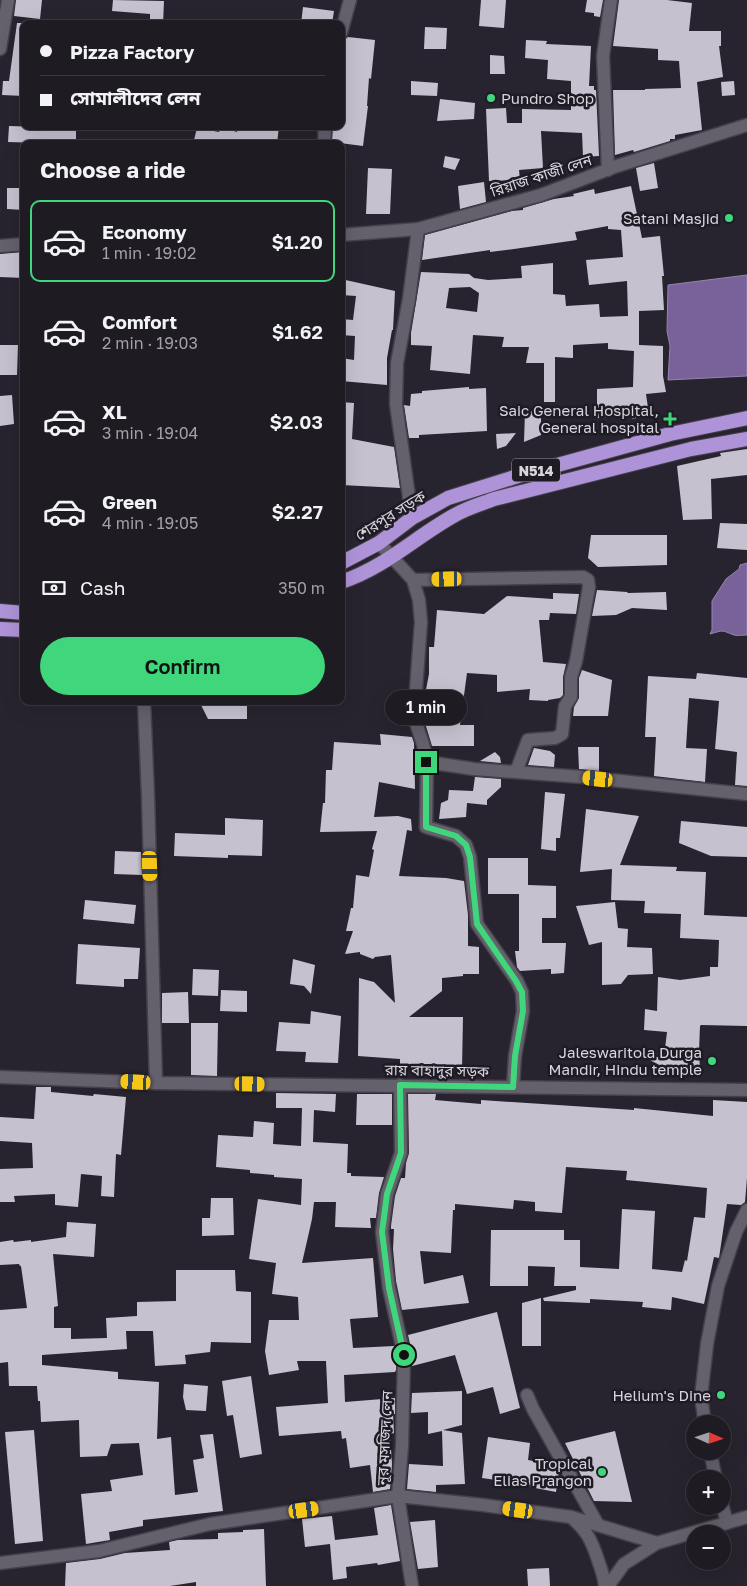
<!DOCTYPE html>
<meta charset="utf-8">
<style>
body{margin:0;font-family:"Golos Text","Noto Sans Bengali",sans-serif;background:#2b2830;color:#f1f3f6;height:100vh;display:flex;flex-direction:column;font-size:19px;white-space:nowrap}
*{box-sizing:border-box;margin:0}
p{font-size:16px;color:#a1a1a6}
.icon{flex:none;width:28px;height:28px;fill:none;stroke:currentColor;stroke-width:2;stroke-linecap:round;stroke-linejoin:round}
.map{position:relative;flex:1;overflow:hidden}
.details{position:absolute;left:20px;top:140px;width:325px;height:565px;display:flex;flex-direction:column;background:#1e1b23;border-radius:10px;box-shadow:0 5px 20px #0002,0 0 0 1px #3c3941}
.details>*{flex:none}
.guide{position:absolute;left:20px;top:20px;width:325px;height:110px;border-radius:10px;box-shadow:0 5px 20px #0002,0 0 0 1px #3c3941;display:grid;align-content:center;height:110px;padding:0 20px;background:#1e1b23}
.needle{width:32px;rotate:93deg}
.fabs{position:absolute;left:686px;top:1415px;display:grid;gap:10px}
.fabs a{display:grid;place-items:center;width:45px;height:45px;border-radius:50%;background:#1e1b23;box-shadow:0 5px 20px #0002,0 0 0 1px #3c3941;font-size:25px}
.end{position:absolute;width:22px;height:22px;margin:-11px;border:6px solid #40d77c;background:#111;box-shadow:0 0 0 2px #111}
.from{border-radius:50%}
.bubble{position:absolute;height:35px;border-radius:18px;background:#1e1b23;box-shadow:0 5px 20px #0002,0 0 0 1px #3c3941;font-size:16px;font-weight:600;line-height:35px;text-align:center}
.car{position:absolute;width:15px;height:30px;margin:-15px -8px;border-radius:6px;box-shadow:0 0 4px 1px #0007;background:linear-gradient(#f5c518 24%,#345 0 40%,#f5c518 0 76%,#345 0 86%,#f5c518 0)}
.guide b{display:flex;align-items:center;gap:18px;height:48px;font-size:19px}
.guide b+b{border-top:1px solid #3c3941}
.guide i{width:12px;height:12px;background:#f1f3f6}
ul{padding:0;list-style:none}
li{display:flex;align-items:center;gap:15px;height:82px;margin:0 10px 8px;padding:0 10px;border:2px solid transparent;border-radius:10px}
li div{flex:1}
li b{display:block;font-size:19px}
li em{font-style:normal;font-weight:600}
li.active{border-color:#40d77c}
li>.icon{width:45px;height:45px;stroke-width:1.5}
h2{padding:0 20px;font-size:22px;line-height:60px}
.pay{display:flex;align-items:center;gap:12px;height:55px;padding:0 20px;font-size:19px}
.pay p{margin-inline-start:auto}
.cta{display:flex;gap:10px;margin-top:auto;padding:10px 20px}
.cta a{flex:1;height:58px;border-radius:30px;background:#40d77c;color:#111;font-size:20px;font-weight:600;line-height:58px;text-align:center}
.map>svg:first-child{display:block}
</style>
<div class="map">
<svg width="747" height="1586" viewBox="0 0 747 1586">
<rect width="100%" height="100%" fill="#28242f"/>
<path fill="#79629a" stroke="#9684ae" d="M747,275V376L668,380L670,346L667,331L668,285Z
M747,563V635C743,635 738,636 734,635C721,630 724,630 710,634L712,630V601L726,579L739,569L740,565Z"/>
<path fill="#c6c1cf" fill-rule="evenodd" d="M16,0H42L40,19L14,16Z
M113,0L164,1L163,24H150V14L112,11Z
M481,0H506L504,28L479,26Z
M587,0H603L600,17L594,16V13L585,12Z
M619,0H667L692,3L689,31H721V46H719L723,77L697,82L702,130L675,135V139H670V141L634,152L633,150L615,155L613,90H645V89L681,88L679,61L658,60V49L613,46Z
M303,7L334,11L332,24H301Z
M17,23H24V96L2,95L3,81H9Z
M425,27L447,28L446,49H424Z
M348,37L375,40L371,79L369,78L367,106H368L363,146L332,142L333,126H341V59L344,40Z
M526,40L547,41L546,44L591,46L589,86H594V90H596L599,156L583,157L582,133L541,131L543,168L519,170L520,180L489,181L486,109L506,108L507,123H522V109L571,110V81L547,79L548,60L525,58Z
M490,55L504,56L505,74H490Z
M411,81L438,83L437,96L411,95Z
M734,81L735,95L722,96L721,82Z
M440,99L475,103L474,119L437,121Z
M9,126L76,128V144L8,142Z
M238,126H279L277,144H193L197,128L219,132L220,127L237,132Z
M445,156L460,159L455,170L443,167Z
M654,163L658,188L640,191L636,168Z
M368,168L392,169L390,214H366Z
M484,182L486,202L460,209L458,186Z
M631,186L642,238L660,236L664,276H662L664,310L639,311V345L663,346V376L666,392L646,394L649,415L632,419L631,416L597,418V389L633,387L634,351L608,349V343L573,345V358L555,357V402H544V363H526L529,347H502L504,337L473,335L470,374L430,370L432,346L411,345V333L421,272L469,274L474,278L488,280L522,278L521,266L553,263V294L565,295L566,306L599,304L600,317L628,316L627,281L589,285L586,260L623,257L621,230L608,229V226L575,232L577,240L514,249L490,252V250L422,260L425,235L512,211L523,210V208L554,199L574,196L573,194L594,189L595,194ZM470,287L479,293L477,312L446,308L449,288Z
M7,188H24V210L7,209Z
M24,252V278L0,277V254Z
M341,279L395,291L393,330H392L387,358V385L341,381V358L354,360L355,336L341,335V319L353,320L356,296L341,295Z
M0,345H18L17,375H0Z
M469,387V389L486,388L487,431L419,435V438H409L404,405L410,406L411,394L422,393V391Z
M12,395L14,424L0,426V396Z
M341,402L354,403L352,439L394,447L400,488L341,485Z
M525,411H541V435L524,442Z
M516,433L506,446L497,449L496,434Z
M747,449V475L711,479L712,519L683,520L677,466L721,456L720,453Z
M720,523L747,524V550L717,548Z
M591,535H667V565L598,567L588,558Z
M597,590L627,592L628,593L666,592L667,610L632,608L616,615L592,616Z
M553,593L579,594L576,614L550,613L549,620H539L543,662L566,664L563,677V695L560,698L548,700V701L529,700L530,689L497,692V675L467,673L460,725H474V746H432L425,723V705H423L429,674V647H434L437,610L484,614L507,596L553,599Z
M582,670L612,680L608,716H573L574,707L579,698V678Z
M697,673L747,678V786L735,785L737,752L715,749L719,701L689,698L686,748L707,749L705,782L654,776L656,737H645L648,676L696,679Z
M199,701H247V719H208Z
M380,734L412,737L414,743L415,789L379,782L374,817L398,816L411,819L412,831L407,830L399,876L446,878L464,881L468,915V946L479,947V974H463V976L442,978V991L409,1017H463L462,1069L400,1065V1059L358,1056L359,978L374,982L395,1003L391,955L375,957L373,959L360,954V952L345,954L353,931H346L351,908H353L356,875L369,877L374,850L372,849L377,831L320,832L323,803H325L326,770H332L334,742L381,745Z
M578,747H599V771L579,769Z
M534,748L550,751L555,755L554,767L528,765Z
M495,752L500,757L501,763L480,761Z
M475,777L501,779V787L487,800V805L467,803L466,817L439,819L441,803L448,800L449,790L473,791Z
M545,792L565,794L560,838H556V851L541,849Z
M586,809L639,816L620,865L677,867L676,871L706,872L704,915L747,917V1026L701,1025L700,1026L699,1051L700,1070H669L644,1057H664L667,1032L644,1030L645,1009L657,1011L658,977L680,980L710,976V967H718L719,940L680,938L681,914L644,913L645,901L611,900L612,869L580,872Z
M225,818L263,820L262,856L228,855V858L174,856L175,833L225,835Z
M681,821L747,827V857L711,856L679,843Z
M115,851L141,852L142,875L114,874Z
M488,858H528V885L556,886V918H542V943H566L564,973L551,974V969L520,971L517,967L515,951H519V894H488Z
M85,900L136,905L134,924L83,919Z
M615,902L618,928L628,929L627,947L652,948L653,974L628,975L621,984L602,985V942L589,945L576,906Z
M78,944L140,948L138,979H124V987L76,984Z
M293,959L315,965L311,994L304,986L290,984Z
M193,969L219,970L218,996L192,995Z
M221,990L247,991V1012L220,1011Z
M188,992L189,1023H162V993Z
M311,1011L341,1016L338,1063L305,1062L306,1052L276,1051L279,1022L310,1024Z
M191,1023H218L217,1076L191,1075Z
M36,1087H51V1092L93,1096L94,1094L126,1097L121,1155L116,1154L114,1197L101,1196L102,1176L81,1174L78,1207L55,1205V1194L14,1196L15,1202H0V1169L33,1168L32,1143L0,1141V1117L34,1119Z
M276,1093L336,1094L335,1112L314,1110L313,1142L348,1144L347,1173H351V1176L384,1177L379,1193L376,1218H370L371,1228L335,1227L336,1202H314L312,1219L302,1263L373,1258L378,1317L350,1319L353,1348L394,1346L396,1356V1370L395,1372L344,1375L345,1402L395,1398V1414H393L394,1433L390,1434L392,1464L390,1489L373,1492L370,1465L350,1468L346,1438L342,1439L341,1431L279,1436L276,1407L328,1403L326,1361H297L299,1370L269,1375L265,1351L269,1320H299L298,1297L272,1294L276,1263L249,1259L258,1199L301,1205L302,1179L274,1177V1175L250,1173V1170L216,1167L218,1135L253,1137L254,1121L274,1123L273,1144L301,1146L302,1108H276Z
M357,1094H392V1125H356Z
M408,1094H436L435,1100L481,1104V1100L634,1110V1108L713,1116V1100L747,1102V1178L745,1202L741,1205L727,1204L719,1258L714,1257L704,1304L672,1297L671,1310L642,1307L643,1302L590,1299V1303L544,1301L543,1298L576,1290V1286H554L555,1267L528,1266V1286H490L491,1230H564V1240H580V1267L619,1269L622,1209L655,1211L652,1269L682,1272L685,1260L687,1261L694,1217L705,1218L707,1188L626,1180L627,1171L566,1167L562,1213L535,1211V1202L514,1200L513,1209L455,1204V1210H453L451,1253L420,1251L424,1284L463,1275L469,1303L402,1310L396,1281L393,1249L394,1229H391V1226L395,1196L401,1178H405L406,1163L409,1153Z
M211,1198H233L234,1235L202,1236V1218H210Z
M67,1222L96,1224L94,1257L53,1254L58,1306L54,1307V1328H71V1339L107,1338L106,1318L137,1316V1302L176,1301V1270H235L236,1291L251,1292V1343L211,1342L210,1352L185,1355L186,1364L155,1366L153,1331H126L127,1349L42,1355V1365L118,1372V1379L159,1382L157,1439L171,1437L175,1495L198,1492L193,1460L204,1458L200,1435L213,1434L223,1511L143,1520V1526L109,1532L110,1540L86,1544L81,1494L112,1491L110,1480L143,1475L139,1443L111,1444L107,1456L80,1457L79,1420L41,1422L40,1401H38L37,1386H9L8,1362L0,1363V1310L27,1308L21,1266H20L19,1264L0,1265V1242L13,1240L14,1242L31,1240V1242L66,1237Z
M541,1298V1346H522V1303Z
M497,1312L520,1408L500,1414L493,1387L467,1394L455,1355L412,1366V1353L408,1335Z
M251,1376L262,1454L240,1458L233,1415L227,1416L222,1381Z
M184,1384L208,1386L206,1411L186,1410L183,1397Z
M462,1391V1425L443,1430L462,1433L465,1484L436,1485V1492L407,1489L409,1464L443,1466L442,1431L428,1434V1412L411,1413L412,1393Z
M34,1430L43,1541L15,1544L5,1432Z
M615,1431L632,1502L594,1501L565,1443Z
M488,1437L530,1443L528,1460L555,1465L559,1472L556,1492L530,1487L531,1485L482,1478Z
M391,1505L400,1561L378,1565L377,1563L346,1567L347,1578L333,1580L330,1544L305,1547L302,1519L332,1516L335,1540L378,1535L374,1508Z
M435,1520L438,1567L418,1569L410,1522Z
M264,1529L266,1586H196V1582L170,1586H65L66,1563L100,1559L125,1553L170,1550L169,1542L178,1540L218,1539V1533L243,1532V1530Z
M549,1568L550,1586H528L527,1569Z"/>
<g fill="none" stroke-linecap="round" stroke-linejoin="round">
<g stroke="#45414a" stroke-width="15">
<path id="minor" d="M341,33L350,0
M0,49L8,0
M324,144L325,126
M608,170L603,56L611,0
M412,518L396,404L397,363L409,299L418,229
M379,543L413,580L419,600L421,622L414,717L423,744L427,762L426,827L456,836L466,845L470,857L477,924L517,981L522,992L523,1011L515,1056L513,1087
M413,580L583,577L588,580L589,587L576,661L571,677V697L565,706L562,734L555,738L528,740L516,772
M427,762L474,769L582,777L747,794
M0,1077L156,1083
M527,1395L533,1409L598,1525
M705,1424L701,1397L707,1344L718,1286L736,1232L747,1210
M710,1451L716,1479
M722,1504L727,1523
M571,1517C587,1531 591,1539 598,1560C601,1569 604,1576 605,1586"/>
</g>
<g stroke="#45414a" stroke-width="15">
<path id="tertiary" d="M341,235L418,229L541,195L617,166L747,125
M0,246L24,244
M144,701L148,796L156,1083L747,1090
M400,1085L401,1153L387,1194L382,1232L389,1288L404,1355L402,1446L398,1496L412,1586
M0,1563L99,1551L210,1524L398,1496L483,1505L571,1517L657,1543
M608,1586L624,1564L657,1543L747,1517"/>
</g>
<g stroke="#45414a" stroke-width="16">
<path id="trunk" d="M341,563L379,543L412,518L448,498L521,475L670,434L747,418
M341,582C386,567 415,537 455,515C467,508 481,504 494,499L691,449L747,439
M0,611L24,613
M0,629L24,630"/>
</g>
<use href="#minor" stroke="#64606c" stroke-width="12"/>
<use href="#tertiary" stroke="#64606c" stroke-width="12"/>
<use href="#trunk" stroke="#af93d8" stroke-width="14"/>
</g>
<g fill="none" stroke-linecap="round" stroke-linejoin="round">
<path stroke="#40d77c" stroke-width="6" d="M404,1355L389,1288L382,1232L387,1194L401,1153L400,1085L513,1087L515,1056L523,1011L522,992L516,981L477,924L470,857L466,845L456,836L426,827V762"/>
</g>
<g fill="#40d77c" stroke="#1f1b25" stroke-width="2">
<circle cx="491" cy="98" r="5"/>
<circle cx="729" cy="218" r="5"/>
<path d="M667.5 411.5h5v5h5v5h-5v5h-5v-5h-5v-5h5z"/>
<circle cx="712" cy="1061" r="5"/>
<circle cx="721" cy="1395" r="5"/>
<circle cx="602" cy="1472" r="5"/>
</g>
<g text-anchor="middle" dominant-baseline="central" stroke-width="5" stroke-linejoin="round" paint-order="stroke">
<rect fill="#1f1b25" stroke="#a09da6" stroke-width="1" x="512" y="458.5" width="48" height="23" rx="4"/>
<g font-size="14" font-weight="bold" fill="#d8d5dd">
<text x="536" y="470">N514</text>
</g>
<g font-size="15" fill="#d8d5dd" stroke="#1f1b25" text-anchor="end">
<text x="501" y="98" text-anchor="start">Pundro Shop</text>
<text x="719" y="218">Satani Masjid</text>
<text x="659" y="410">Saic General Hospital,<tspan x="659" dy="17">General hospital</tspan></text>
<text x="702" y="1052">Jaleswaritola Durga<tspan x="702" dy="17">Mandir, Hindu temple</tspan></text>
<text x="711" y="1395">Helium's Dine</text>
<text x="592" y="1463">Tropical<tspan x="592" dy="17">Elias Prangon</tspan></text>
</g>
<g font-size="15" fill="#d8d5dd" stroke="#1f1b25">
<text transform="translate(541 175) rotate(-18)">রিয়াজ কাজী লেন</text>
<text transform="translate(390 515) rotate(-32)">শেরপুর সড়ক</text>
<text transform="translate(437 1070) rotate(1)">রায় বাহাদুর সড়ক</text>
<text transform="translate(384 1438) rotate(-87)">নূর মসজিদ লেন</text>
</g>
</g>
</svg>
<div class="fabs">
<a><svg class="needle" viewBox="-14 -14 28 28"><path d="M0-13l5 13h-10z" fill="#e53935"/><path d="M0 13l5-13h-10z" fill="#a1a1a6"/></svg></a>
<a>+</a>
<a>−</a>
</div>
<i class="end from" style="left:404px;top:1355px"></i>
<i class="end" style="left:426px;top:762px"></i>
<div class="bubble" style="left:385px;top:690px;width:82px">1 min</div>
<i class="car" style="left:447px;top:579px;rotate:269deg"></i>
<i class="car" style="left:598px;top:779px;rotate:276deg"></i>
<i class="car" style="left:150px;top:866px;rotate:178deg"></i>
<i class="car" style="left:136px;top:1082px;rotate:273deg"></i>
<i class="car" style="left:250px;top:1084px;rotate:91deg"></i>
<i class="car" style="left:304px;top:1510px;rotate:82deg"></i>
<i class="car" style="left:518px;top:1510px;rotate:278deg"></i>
<div class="guide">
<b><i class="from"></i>Pizza Factory</b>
<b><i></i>সোমালীদেব লেন</b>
</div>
<section class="details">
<h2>Choose a ride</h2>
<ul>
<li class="active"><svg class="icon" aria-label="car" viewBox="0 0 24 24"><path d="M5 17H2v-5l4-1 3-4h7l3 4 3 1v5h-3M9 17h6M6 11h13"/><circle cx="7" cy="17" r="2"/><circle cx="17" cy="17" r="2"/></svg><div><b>Economy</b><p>1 min · 19:02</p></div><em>$1.20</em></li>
<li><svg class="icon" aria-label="car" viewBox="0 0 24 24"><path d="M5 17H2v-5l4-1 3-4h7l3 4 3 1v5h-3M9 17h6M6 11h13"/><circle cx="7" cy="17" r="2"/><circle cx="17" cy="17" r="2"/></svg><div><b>Comfort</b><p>2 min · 19:03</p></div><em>$1.62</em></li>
<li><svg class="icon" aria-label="car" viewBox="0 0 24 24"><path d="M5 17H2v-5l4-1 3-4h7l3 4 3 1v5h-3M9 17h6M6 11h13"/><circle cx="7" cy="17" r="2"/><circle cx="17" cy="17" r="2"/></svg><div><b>XL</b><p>3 min · 19:04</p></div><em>$2.03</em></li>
<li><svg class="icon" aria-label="car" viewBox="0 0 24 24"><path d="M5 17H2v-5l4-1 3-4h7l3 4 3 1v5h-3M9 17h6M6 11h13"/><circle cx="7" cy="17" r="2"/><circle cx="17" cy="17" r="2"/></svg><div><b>Green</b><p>4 min · 19:05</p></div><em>$2.27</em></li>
</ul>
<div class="pay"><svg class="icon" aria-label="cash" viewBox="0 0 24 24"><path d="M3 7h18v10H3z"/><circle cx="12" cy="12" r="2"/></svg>Cash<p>350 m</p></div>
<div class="cta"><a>Confirm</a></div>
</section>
</div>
